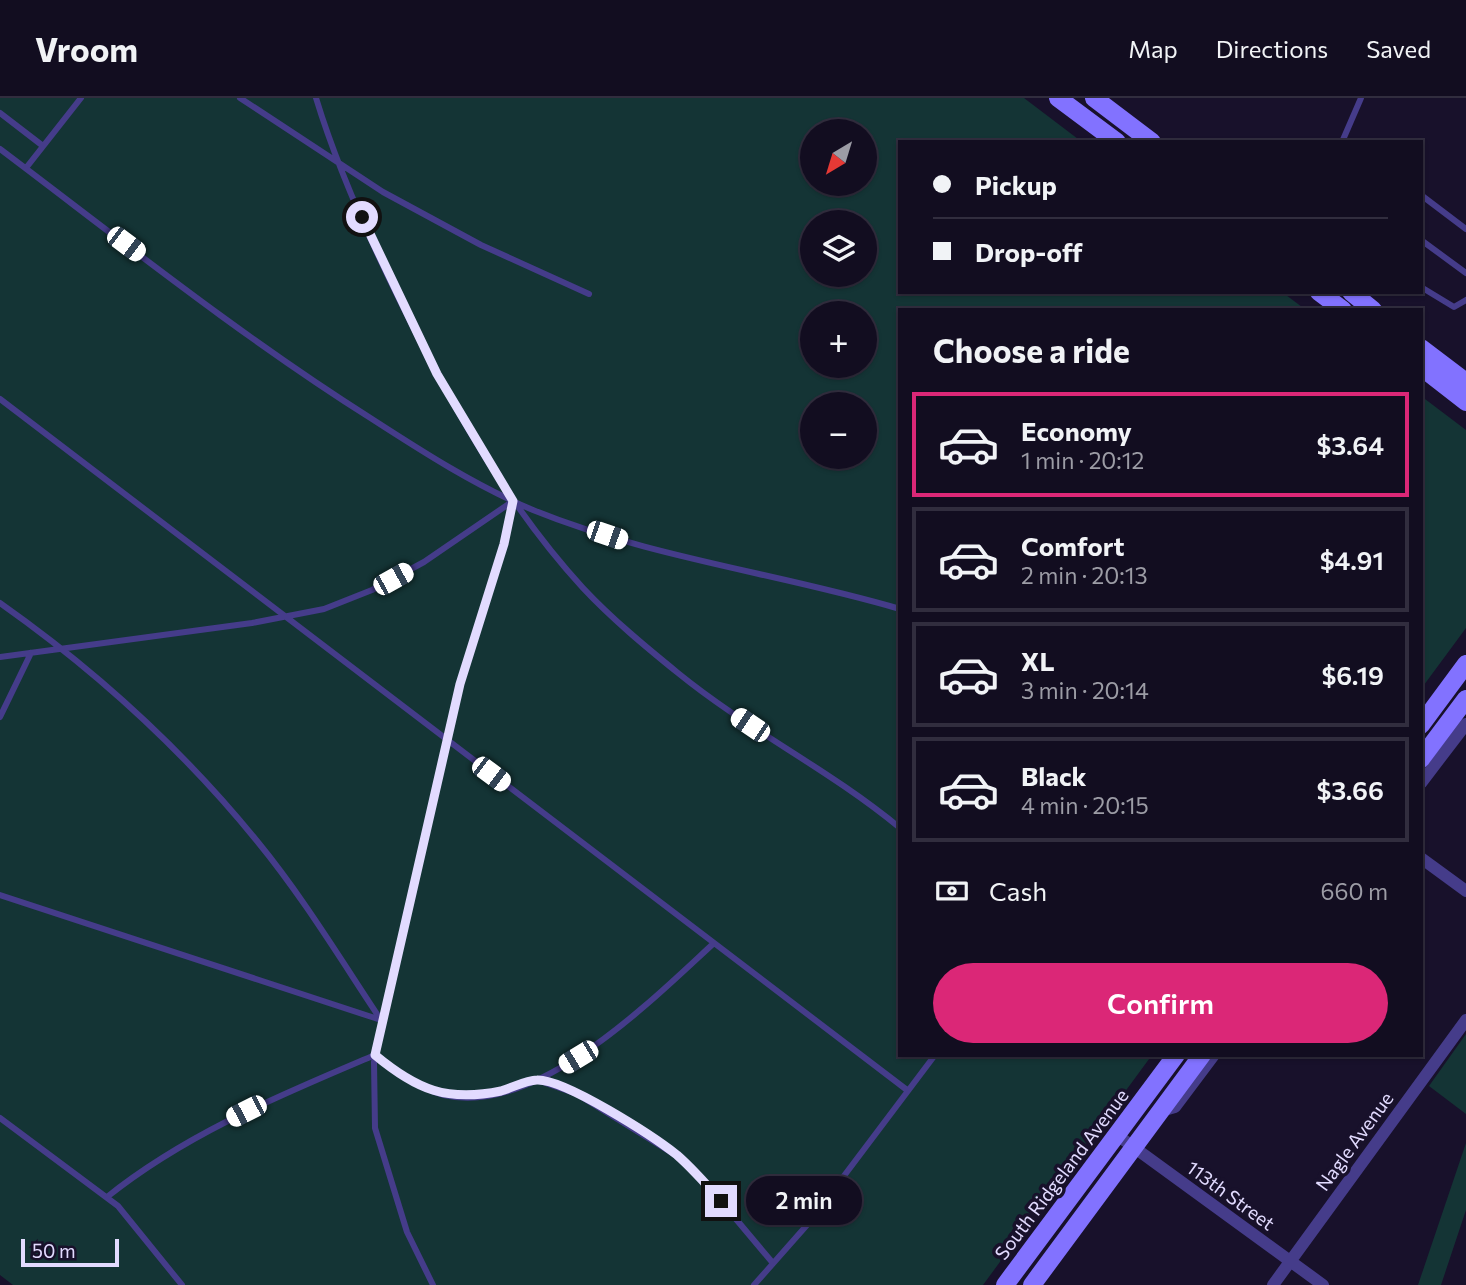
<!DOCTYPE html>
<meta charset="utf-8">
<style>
body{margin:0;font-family:Commissioner,sans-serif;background:#1f1b2d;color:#f1f3f6;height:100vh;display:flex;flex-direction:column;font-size:26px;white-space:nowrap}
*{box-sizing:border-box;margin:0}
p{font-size:23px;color:#9c9ca5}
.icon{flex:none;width:38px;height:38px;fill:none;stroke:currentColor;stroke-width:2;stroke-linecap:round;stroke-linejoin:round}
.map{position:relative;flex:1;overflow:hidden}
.drawer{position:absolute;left:898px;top:210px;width:525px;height:749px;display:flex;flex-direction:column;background:#120d20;border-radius:0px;box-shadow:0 2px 5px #0004,0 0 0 2px #312d3e}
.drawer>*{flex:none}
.hud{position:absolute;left:898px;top:42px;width:525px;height:154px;border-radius:0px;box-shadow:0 2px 5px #0004,0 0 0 2px #312d3e;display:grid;align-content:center;height:154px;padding:0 35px;background:#120d20}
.needle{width:46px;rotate:218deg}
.controls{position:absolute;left:800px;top:21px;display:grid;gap:14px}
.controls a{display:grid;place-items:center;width:77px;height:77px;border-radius:50%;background:#120d20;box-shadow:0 2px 5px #0004,0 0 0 2px #312d3e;font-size:35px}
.scale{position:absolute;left:21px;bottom:18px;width:98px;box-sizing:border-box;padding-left:7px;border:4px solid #e2dbff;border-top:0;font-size:19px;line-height:24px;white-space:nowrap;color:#e2dbff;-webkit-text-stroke:5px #18112b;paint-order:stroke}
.end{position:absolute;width:32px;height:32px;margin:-16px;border:9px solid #e2dbff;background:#111;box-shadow:0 0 0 4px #111}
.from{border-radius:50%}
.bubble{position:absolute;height:49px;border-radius:24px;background:#120d20;box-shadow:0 2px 5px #0004,0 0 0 2px #312d3e;font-size:23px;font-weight:600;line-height:49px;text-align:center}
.car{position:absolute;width:21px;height:42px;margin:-21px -10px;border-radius:9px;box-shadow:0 0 5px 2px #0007;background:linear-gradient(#fff 24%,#345 0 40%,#fff 0 76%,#345 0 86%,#fff 0)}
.hud b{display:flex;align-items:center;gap:24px;height:66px;font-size:26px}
.hud b+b{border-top:2px solid #312d3e}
.hud i{width:18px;height:18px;background:#f1f3f6}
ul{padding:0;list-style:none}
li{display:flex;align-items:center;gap:21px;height:105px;margin:0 14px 10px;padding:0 21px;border:4px solid #312d3e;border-radius:0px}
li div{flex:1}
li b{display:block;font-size:26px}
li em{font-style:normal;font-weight:600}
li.active{border-color:#db2777}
li>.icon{width:63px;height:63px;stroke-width:1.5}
h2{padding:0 35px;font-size:32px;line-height:84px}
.pay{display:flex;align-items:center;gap:18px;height:77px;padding:0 35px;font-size:26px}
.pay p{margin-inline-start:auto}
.button{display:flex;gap:14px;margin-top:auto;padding:14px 35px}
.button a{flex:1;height:80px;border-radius:42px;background:#db2777;color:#fff;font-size:28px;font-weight:600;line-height:80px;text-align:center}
header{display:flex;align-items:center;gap:42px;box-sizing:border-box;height:98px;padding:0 35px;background:#120d20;border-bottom:2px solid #312d3e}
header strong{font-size:33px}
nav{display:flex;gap:38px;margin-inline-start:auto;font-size:24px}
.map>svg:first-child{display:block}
</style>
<header>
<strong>Vroom</strong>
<nav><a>Map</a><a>Directions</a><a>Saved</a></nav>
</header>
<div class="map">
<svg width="1466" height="1187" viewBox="0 0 1466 1187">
<rect width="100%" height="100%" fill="#18112b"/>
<path fill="#143435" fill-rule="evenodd" d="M0,0H1024L1082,44H900V194H1282L1306,212H900V957H1152L983,1187H13L0,1177ZM812,33H864V86H812ZM812,124H864V177H812ZM812,215H864V268H812ZM812,306H864V359H812Z
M1421,298L1466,332V530L1421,591Z
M1466,936V1016L1429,988Z
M1466,1045V1112L1441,1187H1418Z"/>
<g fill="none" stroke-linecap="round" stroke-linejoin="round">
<path stroke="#453c8a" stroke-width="6" d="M240,0L383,94L481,147L589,196
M316,0C337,69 367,136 399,201C450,304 505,405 583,490C612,521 646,549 678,575C748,632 830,672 900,730
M0,15L43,48
M1342,44L1361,0
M0,51C122,143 242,239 372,321C423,354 476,388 533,412C651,460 778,475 900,511
M26,70L81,0
M1421,97L1466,131
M1421,142L1466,175
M1421,189L1454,209L1466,202
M0,301L907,992
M0,505C95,572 183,652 257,743C303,799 341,862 381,922
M0,559L252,525L324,511L372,492L424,464L513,403L504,446L460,586L374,964L375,1030L407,1134L433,1187
M0,619L31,555
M0,797L381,922
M537,982L577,996L677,1058L704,1083L772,1164
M0,1020L118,1108L182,1187
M107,1099C187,1035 281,997 375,957C395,973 418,990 444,997C536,1019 652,902 714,845
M754,1187L807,1127L935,957"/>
<path stroke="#453c8a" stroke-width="12" d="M1421,685L1466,626
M1421,760L1466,793
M1161,1013L1175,1009L1214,957
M1117,1037L1323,1187
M1273,1187L1466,922"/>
<path stroke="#8272ff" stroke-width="18" d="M1058,0L1117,44
M1094,0L1152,44
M1319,194L1343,212
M1351,194L1373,212
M1421,250L1466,284
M1421,269L1466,304
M1421,627L1466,566
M1421,661L1466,601
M1005,1187L1176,957
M1032,1187L1202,957"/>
</g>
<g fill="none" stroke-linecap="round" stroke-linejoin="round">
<path stroke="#e2dbff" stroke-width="9" d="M362,119L437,276L513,403L504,446L460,586L375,957C417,992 447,1004 501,993C512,990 526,982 537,982C565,981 653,1038 677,1057C693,1071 707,1087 721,1103"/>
</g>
<g text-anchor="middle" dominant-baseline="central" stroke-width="7" stroke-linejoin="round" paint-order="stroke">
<g font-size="19" fill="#e2dbff" stroke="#18112b">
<text transform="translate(1354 1043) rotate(-54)">Nagle Avenue</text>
<text transform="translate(1061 1076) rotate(-53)">South Ridgeland Avenue</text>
<text transform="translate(1231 1097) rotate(36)">113th Street</text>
</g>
</g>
</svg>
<div class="controls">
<a><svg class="needle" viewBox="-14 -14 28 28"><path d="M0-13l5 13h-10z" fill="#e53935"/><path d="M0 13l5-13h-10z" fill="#9c9ca5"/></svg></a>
<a><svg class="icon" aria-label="layers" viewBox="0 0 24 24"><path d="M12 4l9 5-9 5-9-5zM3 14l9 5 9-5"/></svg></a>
<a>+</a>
<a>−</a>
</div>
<div class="scale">50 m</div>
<i class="end from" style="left:362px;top:119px"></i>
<i class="end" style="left:721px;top:1103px"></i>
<div class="bubble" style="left:746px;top:1078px;width:116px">2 min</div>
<i class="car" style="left:126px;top:146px;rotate:127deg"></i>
<i class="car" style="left:607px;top:437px;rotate:109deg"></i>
<i class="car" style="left:393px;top:481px;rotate:61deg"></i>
<i class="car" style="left:750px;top:627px;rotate:304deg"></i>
<i class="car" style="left:491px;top:676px;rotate:127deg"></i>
<i class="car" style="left:578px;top:959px;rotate:239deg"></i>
<i class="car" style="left:246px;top:1013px;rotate:243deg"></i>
<div class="hud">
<b><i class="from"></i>Pickup</b>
<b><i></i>Drop-off</b>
</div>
<section class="drawer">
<h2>Choose a ride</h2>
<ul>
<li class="active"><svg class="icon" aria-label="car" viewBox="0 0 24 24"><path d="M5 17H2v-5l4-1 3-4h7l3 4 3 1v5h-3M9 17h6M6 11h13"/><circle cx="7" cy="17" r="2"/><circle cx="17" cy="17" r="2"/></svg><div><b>Economy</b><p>1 min · 20:12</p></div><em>$3.64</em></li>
<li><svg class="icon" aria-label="car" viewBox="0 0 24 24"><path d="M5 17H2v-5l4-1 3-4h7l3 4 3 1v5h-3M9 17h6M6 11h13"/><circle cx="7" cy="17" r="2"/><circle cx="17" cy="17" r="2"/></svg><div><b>Comfort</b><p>2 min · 20:13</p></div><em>$4.91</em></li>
<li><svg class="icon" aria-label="car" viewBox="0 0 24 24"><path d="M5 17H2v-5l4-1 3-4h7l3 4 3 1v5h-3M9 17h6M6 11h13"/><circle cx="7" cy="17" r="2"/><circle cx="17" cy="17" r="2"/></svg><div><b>XL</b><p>3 min · 20:14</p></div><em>$6.19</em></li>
<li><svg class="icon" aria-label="car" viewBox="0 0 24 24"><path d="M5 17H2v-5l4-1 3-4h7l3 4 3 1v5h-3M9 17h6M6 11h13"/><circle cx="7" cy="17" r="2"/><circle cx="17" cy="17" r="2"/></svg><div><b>Black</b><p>4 min · 20:15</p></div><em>$3.66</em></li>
</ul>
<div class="pay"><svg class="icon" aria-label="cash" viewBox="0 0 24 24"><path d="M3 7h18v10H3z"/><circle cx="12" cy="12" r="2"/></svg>Cash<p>660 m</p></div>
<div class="button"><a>Confirm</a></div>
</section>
</div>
